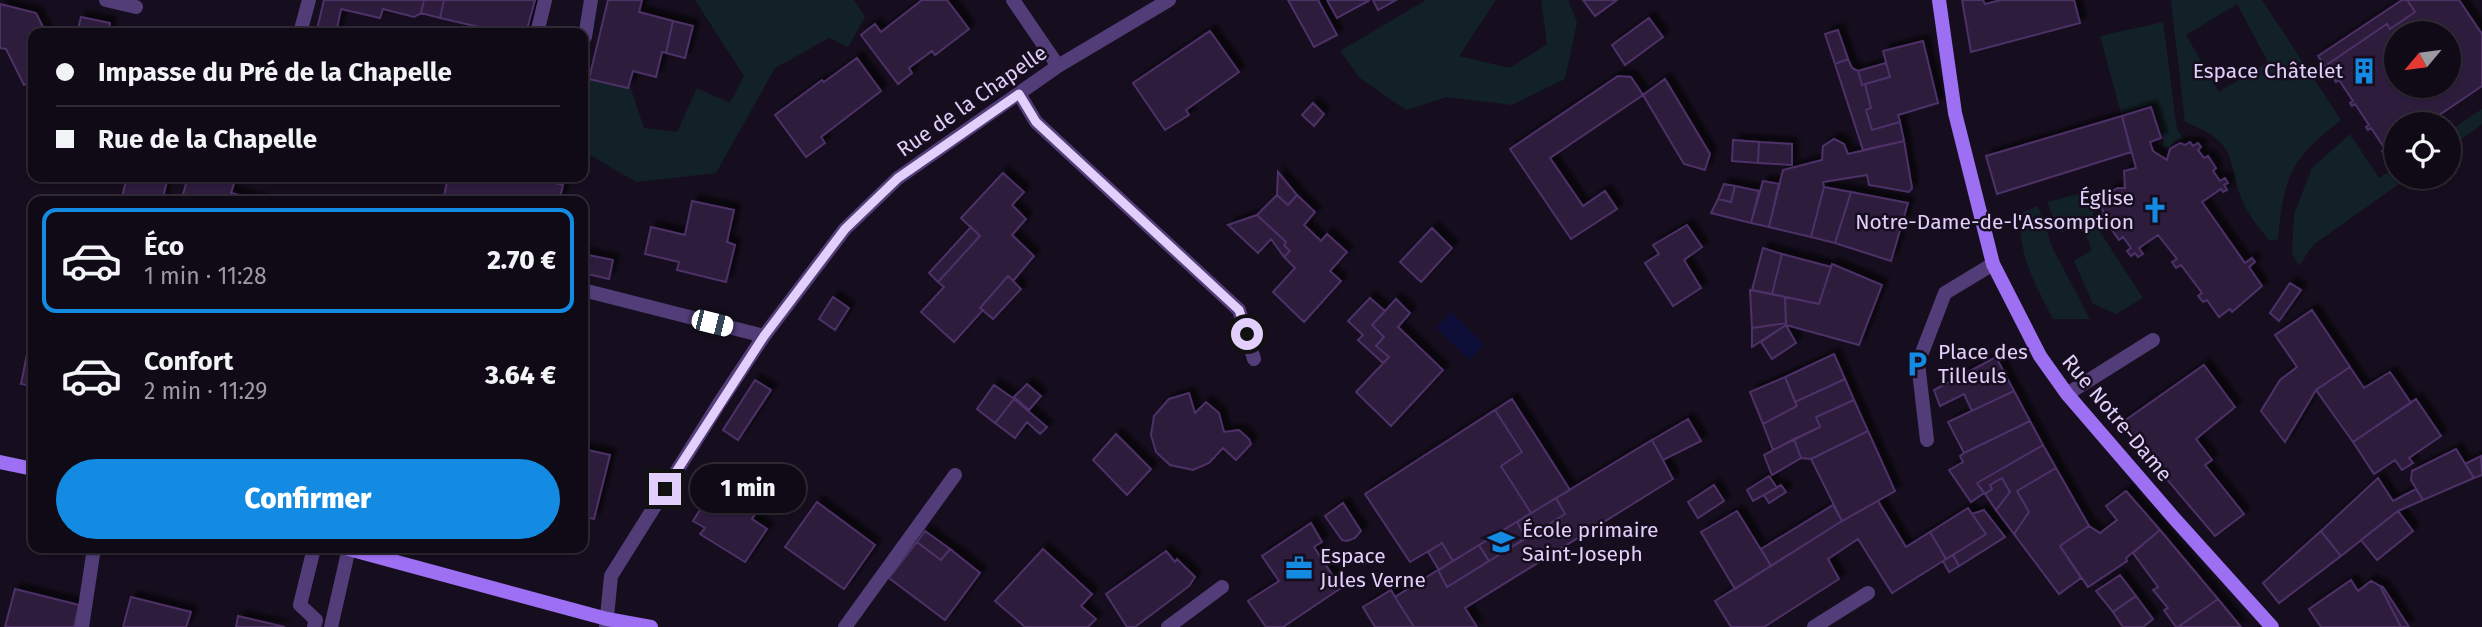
<!DOCTYPE html>
<html lang="fr">
<meta charset="utf-8">
<style>
body{margin:0;font-family:"Fira Sans",sans-serif;background:#1e1823;color:#f1f3f6;height:100vh;display:flex;flex-direction:column;font-size:26px;white-space:nowrap}
*{box-sizing:border-box;margin:0}
p{font-size:23px;color:#9c9aa1}
.icon{flex:none;width:38px;height:38px;fill:none;stroke:currentColor;stroke-width:2;stroke-linecap:round;stroke-linejoin:round}
.map{position:relative;flex:1;overflow:hidden}
.drawer{position:absolute;left:28px;top:196px;width:560px;height:357px;display:flex;flex-direction:column;background:#100a16;border-radius:14px;box-shadow:0 2px 5px #0004,0 0 0 2px #302b35}
.drawer>*{flex:none}
.top-card{position:absolute;left:28px;top:28px;width:560px;height:154px;border-radius:14px;box-shadow:0 2px 5px #0004,0 0 0 2px #302b35;display:grid;align-content:center;height:154px;padding:0 28px;background:#100a16}
.needle{width:46px;rotate:241deg}
.controls{position:absolute;left:2384px;top:21px;display:grid;gap:14px}
.controls a{display:grid;place-items:center;width:77px;height:77px;border-radius:50%;background:#100a16;box-shadow:0 2px 5px #0004,0 0 0 2px #302b35;font-size:35px}
.end{position:absolute;width:32px;height:32px;margin:-16px;border:9px solid #e2cffb;background:#111;box-shadow:0 0 0 4px #111}
.from{border-radius:50%}
.bubble{position:absolute;height:49px;border-radius:24px;background:#100a16;box-shadow:0 2px 5px #0004,0 0 0 2px #302b35;font-size:23px;font-weight:800;line-height:49px;text-align:center}
.car{position:absolute;width:21px;height:42px;margin:-21px -10px;border-radius:9px;box-shadow:0 0 5px 2px #0007;background:linear-gradient(#fff 24%,#345 0 40%,#fff 0 76%,#345 0 86%,#fff 0)}
.top-card b{display:flex;align-items:center;gap:24px;height:66px;font-size:26px}
.top-card b+b{border-top:2px solid #302b35}
.top-card i{width:18px;height:18px;background:#f1f3f6}
ul{padding:12px 0 0;list-style:none}
li{display:flex;align-items:center;gap:21px;height:105px;margin:0 14px 10px;padding:0 14px;border:4px solid transparent;border-radius:14px}
li div{flex:1}
li b{display:block;font-size:26px}
li em{font-style:normal;font-weight:800}
li.selected{border-color:#148be2}
li>.icon{width:63px;height:63px;stroke-width:1.5}
.cta{display:flex;gap:14px;margin-top:auto;padding:14px 28px}
.cta a{flex:1;height:80px;border-radius:42px;background:#148be2;color:#fff;font-size:28px;font-weight:800;line-height:80px;text-align:center}
.map>svg:first-child{display:block}
</style>
<div class="map">
<svg width="2482" height="627" viewBox="0 0 2482 627">
<defs>
<filter id="shadow"><feDropShadow dx="6" dy="-6" stdDeviation="2" flood-color="#0009"/></filter>
</defs>
<rect width="100%" height="100%" fill="#160e1e"/>
<path fill="#122128" fill-rule="evenodd" d="M695,0H854L865,17L848,47L829,38L775,68L716,173L636,182L583,151V78L630,86L644,128L677,132L697,88L730,103L744,76Z
M1426,0H1496L1459,56L1510,68L1547,44L1541,0H1568L1577,22L1565,79L1512,105L1447,97L1406,110L1360,78L1340,51Z
M2171,0H2262L2341,120C2290,159 2284,176 2278,239L2270,241C2262,231 2253,221 2247,210C2223,165 2246,145 2185,122ZM2237,4L2268,62L2219,92L2186,35Z
M2163,22L2177,129L2183,138L2174,142L2168,148L2162,146L2164,141L2153,104L2121,113L2100,36Z
M2482,109V124L2448,149V132Z
M2350,134L2379,178L2396,167V177H2409L2313,245L2299,266L2292,253L2294,214L2312,168Z
M2094,190L2100,200L2091,218L2143,298L2116,314L2093,304L2074,261L2092,250L2081,224L2060,233L2047,202Z
M2038,206L2053,249L2090,319H2053C2034,281 2018,257 2021,213Z"/>
<path fill="#0d0f38" d="M1451,312L1484,344L1470,360L1436,328Z"/>
<path fill="#2e1c3d" stroke="#4d3067" stroke-width="2" fill-rule="evenodd" filter="url(#shadow)" d="M324,0H424L421,13L414,17L383,9L380,18L341,9L336,33H316Z
M424,0H444L440,18L421,13Z
M444,0H535L526,33H505L440,18Z
M608,0H642L639,12L673,21L666,53L662,52L656,77L633,71L628,88L589,79Z
M922,0H947L969,29L935,55L932,51L909,68L912,73L898,84L861,35L875,24L881,32Z
M1288,0H1318L1337,35L1314,47Z
M1327,0H1370L1337,18Z
M1373,0H1396L1378,10Z
M1583,0H1617L1595,16Z
M1962,0H1983L1985,4L2001,0H2074L2080,23L1971,52Z
M2402,0H2407L2415,12L2390,29L2387,24L2328,64L2336,77L2334,79L2318,56Z
M2407,0H2459L2482,34V86L2426,124H2396V145L2384,154L2382,151L2385,149L2371,128L2368,130L2366,127L2369,125L2355,104L2352,106L2350,103L2353,101L2339,80L2336,82L2334,79L2336,77L2328,64L2387,24L2390,29L2415,12ZM2396,33H2448V86H2396Z
M0,4L36,13L46,33H33V81L24,85L6,49L0,48Z
M81,17L110,23L108,33H77Z
M1649,18L1663,37L1625,65L1612,45Z
M673,21L693,26L685,58L666,53Z
M1838,30L1848,59L1835,64L1825,34Z
M1210,31L1239,72L1186,110L1189,115L1165,130L1133,83Z
M1923,41L1938,103L1898,115L1900,122L1872,130L1866,110L1871,108L1865,84L1890,77L1883,51Z
M857,58L881,91L821,137L825,143L806,157L775,115L822,80L824,82Z
M1848,59L1852,68L1858,71L1862,85L1865,84L1871,108L1866,110L1872,130L1900,122L1904,141L1863,150L1835,64Z
M1886,63L1890,77L1862,85L1858,71Z
M1618,76L1631,77L1643,95L1550,158L1583,206L1605,191L1617,209L1571,239L1510,149Z
M1665,79L1710,154L1705,170L1684,164L1643,95Z
M1313,103L1324,114L1314,126L1302,115Z
M2151,107L2161,138L2150,142L2153,151L2167,160L2170,149L2180,143L2185,145L2190,142L2193,146L2198,143L2201,147L2198,150L2204,158L2208,156L2216,168L2213,171L2220,181L2225,178L2228,183L2224,185L2227,190L2223,192L2221,189L2202,202L2245,263L2252,258L2255,262L2249,267L2262,286L2232,312L2230,309L2219,317L2207,300L2203,302L2198,296L2202,293L2181,265L2176,268L2172,262L2177,259L2158,235L2139,248L2143,254L2138,257L2135,253L2131,256L2127,251L2131,248L2123,237L2119,240L2110,227L2113,224L2108,217L2102,221L2099,216L2104,213L2101,207L2109,192L2118,188H2125L2124,171L2136,168L2122,116Z
M2122,116L2131,152L1997,194L1986,156Z
M1834,139L1844,144L1848,154L1904,141L1912,188L1909,192L1869,185L1867,175L1823,182L1824,187L1811,237L1769,227L1783,170L1822,160L1823,146Z
M1733,140L1759,142L1758,163L1732,161Z
M1759,142L1792,144V165L1758,163Z
M1278,172L1297,195L1288,205L1277,195Z
M1003,173L1024,192L1012,205L1026,219L1012,235L1034,256L1013,281L1008,276L980,308L983,310L954,342L921,312L944,287L938,282L980,236L961,218Z
M127,177H168L162,201H139L122,197Z
M188,177H236L231,193L263,201H181Z
M448,177H530L563,185L559,201H443Z
M1763,181L1779,184L1769,227L1751,223Z
M1724,184L1735,186L1731,202L1718,199Z
M1735,186L1759,191L1751,223L1711,213L1718,199L1731,202Z
M1824,187L1851,192L1835,243L1811,237Z
M1851,192L1908,203L1891,261L1835,243Z
M1277,195L1288,205L1297,195L1315,212L1304,225L1321,241L1327,234L1347,252L1330,271L1341,281L1304,322L1273,292L1295,268L1284,257L1290,251L1284,245L1286,242L1257,215Z
M692,201L734,210L727,242L735,245L726,282L677,270L679,262L645,254L651,227L685,235Z
M1257,215L1286,242L1284,245L1290,251L1284,257L1271,239L1258,253L1228,225Z
M1687,225L1702,247L1684,260L1701,288L1673,306L1645,263L1659,254L1653,245Z
M971,227L980,236L938,282L929,273Z
M1432,228L1452,248L1421,282L1400,262Z
M1763,248L1782,254L1772,294L1752,290Z
M583,254L613,260L609,279L583,273Z
M1782,254L1831,267L1819,304L1772,294Z
M1832,264L1882,285L1859,345L1786,325L1785,297L1819,304Z
M1008,276L1021,289L993,319L980,308Z
M2290,283L2301,290L2279,321L2270,313Z
M1750,290L1785,297L1786,323L1752,328Z
M833,297L849,308L835,330L819,319Z
M1370,298L1385,311L1372,325L1384,337L1376,346L1389,357L1383,363L1358,340L1363,335L1348,321Z
M1396,299L1410,313L1398,327L1443,370L1391,426L1356,392L1389,357L1376,346L1384,337L1372,325Z
M2312,310L2350,367L2316,390L2285,442L2261,411L2280,380L2297,367L2275,335Z
M1786,323V325L1752,347V328Z
M1786,325L1796,343L1772,359L1761,342Z
M31,334H33V386L21,384Z
M1834,354L1845,379L1795,402L1785,377Z
M1996,357L2014,391L1972,411L1964,394L1940,406L1934,390Z
M2204,365L2235,407L2196,439L2212,460L2205,465L2244,514L2215,536L2120,424Z
M2350,367L2364,388L2390,372L2411,403L2353,442L2316,390Z
M1785,377L1797,406L1763,424L1750,392Z
M1845,379L1854,400L1816,417L1820,427L1773,450L1763,424L1797,406L1795,402Z
M755,380L771,390L738,440L723,430Z
M1027,384L1041,396L1029,410L1014,397Z
M994,385L1014,399L995,423L977,409Z
M2014,391L2030,421L1964,453L1948,422Z
M1189,393L1195,413L1206,402L1219,413L1224,432L1239,430L1249,439L1251,444L1236,460L1223,448L1209,463L1193,470L1170,465L1156,452L1151,435L1154,416L1169,399Z
M1014,399L1047,427L1040,434L1027,422L1015,438L995,423Z
M1512,399L1570,490L1531,513L1501,466L1522,452L1495,410Z
M2416,399L2441,436L2409,458L2413,463L2402,470L2395,460L2374,474L2353,442Z
M1854,400L1868,431L1811,459L1801,458L1794,439L1820,427L1816,417Z
M1495,410L1522,452L1501,466L1531,513L1453,561L1442,543L1410,562L1365,494Z
M1688,419L1701,441L1663,460L1652,440Z
M2030,421L2043,445L1977,483L1984,493L1971,502L1949,470L1963,462L1960,456L1964,453Z
M1868,431L1895,491L1842,521L1811,459Z
M1116,434L1151,469L1127,495L1093,460Z
M1794,439L1801,458L1772,475L1764,455Z
M1652,440L1673,479L1465,608L1477,627H1414L1395,597L1438,570L1447,587L1565,514L1556,498Z
M2043,445L2056,468L2017,491L2029,512L2014,534L1996,510L2010,492L2002,478L1990,485L1992,489L1985,494L1977,483Z
M583,449L610,455L594,519L583,516Z
M2456,449L2474,478L2423,500L2411,480L2412,471Z
M2481,456L2482,475L2474,478L2465,464Z
M2056,468L2089,526L2060,546L2081,578L2059,594L2014,534L2029,512L2017,491Z
M1769,476L1777,488L1753,501L1747,490Z
M2002,478L2010,492L1996,510L1985,494L1992,489L1990,485Z
M2378,478L2393,501L2416,489L2423,500L2398,511L2341,556L2321,531Z
M718,481L740,495L742,492L761,504L752,519L767,529L745,562L700,534L705,528L693,521Z
M1714,485L1724,501L1698,518L1688,502Z
M1781,485L1786,492L1769,503L1764,495Z
M2126,491L2160,530L2126,558L2127,561L2088,587L2060,546L2089,526L2100,533L2117,520L2106,506Z
M1556,498L1565,514L1526,538L1517,522Z
M1878,501L1906,547L1930,532L1946,559L1892,593L1858,539L1828,559L1839,579L1764,627H1731L1715,601L1842,521Z
M817,502L875,545L844,589L785,547Z
M1343,503L1361,531L1355,538L1347,541L1342,540L1325,516Z
M1833,505L1842,521L1771,566L1761,549Z
M1968,508L1986,534L1946,559L1930,532Z
M1984,510L2005,537L1959,566L1953,555L1986,534L1972,514Z
M1737,511L1771,566L1735,589L1701,532Z
M2398,511L2413,531L2377,560L2361,540Z
M1517,522L1526,538L1489,561L1479,545Z
M1311,523L1322,542L1314,547L1341,588L1283,627H1266L1248,601L1279,581L1262,556Z
M2160,530L2218,599L2178,627H2176L2164,610L2168,608L2153,590L2158,587L2133,553Z
M925,531L950,549L941,560L917,542Z
M2321,531L2341,556L2279,603L2263,583Z
M917,542L941,560L950,549L980,573L945,620L889,578Z
M1442,543L1453,561L1439,570L1428,552Z
M1479,545L1489,561L1447,587L1438,570Z
M1043,549L1092,594L1081,606L1096,619L1088,627H1025L995,601Z
M1166,551L1175,562L1177,559L1195,577L1189,586L1135,627H1127L1106,594Z
M1953,555L1959,566L1949,572L1943,561Z
M2120,575L2136,596L2113,612L2096,591Z
M2351,580L2358,591L2371,581L2380,586L2401,627H2321L2309,609Z
M2380,586L2383,587L2409,627H2401Z
M15,589L79,605L74,627H5Z
M1391,590L1395,597L1414,627H1375L1363,607Z
M2136,596L2153,619L2143,627H2123L2113,612Z
M131,597L191,612L186,627H123Z
M2218,599L2241,627H2178Z
M238,616L285,627H236Z"/>
<g fill="none" stroke-linecap="round" stroke-linejoin="round">
<path stroke="#533d79" stroke-width="14" d="M106,0L136,7
M300,33L309,0
M537,33L545,0
M585,37L591,0
M583,290L764,336
M314,548L300,605L316,620L314,627
M82,627L94,548
M331,627L349,548
M845,627L955,475
M1168,627L1222,587
M1814,627L1868,593"/>
<path stroke="#533d79" stroke-width="14" d="M1013,0L1058,66
M1019,94L1036,122L1239,310L1254,359
M2067,394L2153,340
M1927,440L1918,363L1945,293L1993,264
M606,627L611,576L720,402L764,336L845,229L898,178L1058,66L1169,0"/>
<path stroke="#9d6ff2" stroke-width="14" d="M1939,0L1955,113L1993,264L2040,356L2067,394L2173,517L2272,627
M0,462L33,469
M345,548L607,619L651,627"/>
</g>
<g fill="none" stroke-linecap="round" stroke-linejoin="round">
<path stroke="#e2cffb" stroke-width="9" d="M665,489L764,336L845,229L898,178L1019,94L1036,122L1239,310L1247,334"/>
</g>
<defs>
<g id="building-bare" transform="scale(2.1)"><path d="M-4-6H4V6H1V3H-1V6H-4ZM-2.5-4.3h1.7v1.8h-1.7ZM.8-4.3h1.7v1.8H.8ZM-2.5-1h1.7V.8h-1.7ZM.8-1h1.7V.8H.8Z" fill="#148be2" stroke="#160e1e" stroke-width="2.5" paint-order="stroke"/></g>
<g id="church-bare" transform="scale(2.1)"><path d="M-1.2-6h2.4v3.5h3.3v2.4h-3.3V6h-2.4V-.1h-3.3v-2.4h3.3Z" fill="#148be2" stroke="#160e1e" stroke-width="2.5" paint-order="stroke"/></g>
<g id="parking-bare" transform="scale(2.1)"><path d="M-3.5-5.5H1a3.5 3.5 0 0 1 0 7H-1V5.5H-3.5ZM-1-3.4V-.6H.8a1.4 1.4 0 0 0 0-2.8Z" fill="#148be2" stroke="#160e1e" stroke-width="2.5" paint-order="stroke"/></g>
<g id="school-bare" transform="scale(2.1)"><path d="M0-5L7-2L0 1L-7-2ZM-4 1L0 2.5L4 1V4Q0 6-4 4Z" fill="#148be2" stroke="#160e1e" stroke-width="2.5" paint-order="stroke"/></g>
<g id="office-bare" transform="scale(2.1)"><path d="M-6-3h4V-5.5h4V-3h4V5H-6ZM-1-4.5V-3h2v-1.5ZM-6 0V1H6V0Z" fill="#148be2" stroke="#160e1e" stroke-width="2.5" paint-order="stroke"/></g>
</defs>
<g fill-rule="evenodd">
<use href="#building-bare" x="2364" y="71"/>
<use href="#church-bare" x="2155" y="210"/>
<use href="#parking-bare" x="1917" y="364"/>
<use href="#school-bare" x="1501" y="542"/>
<use href="#office-bare" x="1299" y="568"/>
</g>
<g text-anchor="middle" dominant-baseline="central" stroke-width="5" stroke-linejoin="round" paint-order="stroke">
<g font-size="21" fill="#e2cffb" stroke="#160e1e" text-anchor="start">
<text x="2343" y="71" text-anchor="end">Espace Châtelet</text>
<text x="2134" y="198" text-anchor="end">Église<tspan x="2134" dy="24">Notre-Dame-de-l'Assomption</tspan></text>
<text x="1938" y="352">Place des<tspan x="1938" dy="24">Tilleuls</tspan></text>
<text x="1522" y="530">École primaire<tspan x="1522" dy="24">Saint-Joseph</tspan></text>
<text x="1320" y="556">Espace<tspan x="1320" dy="24">Jules Verne</tspan></text>
</g>
<g font-size="21" fill="#e2cffb" stroke="#160e1e">
<text transform="translate(972 101) rotate(-35)">Rue de la Chapelle</text>
<text transform="translate(2117 418) rotate(50)">Rue Notre-Dame</text>
</g>
</g>
</svg>
<div class="controls">
<a><svg class="needle" viewBox="-14 -14 28 28"><path d="M0-13l5 13h-10z" fill="#e53935"/><path d="M0 13l5-13h-10z" fill="#9c9aa1"/></svg></a>
<a><svg class="icon" aria-label="locate" viewBox="0 0 24 24"><circle cx="12" cy="12" r="6"/><path d="M12 2v4M12 18v4M2 12h4M18 12h4"/></svg></a>
</div>
<i class="end from" style="left:1247px;top:334px"></i>
<i class="end" style="left:665px;top:489px"></i>
<div class="bubble" style="left:690px;top:464px;width:116px">1 min</div>
<i class="car" style="left:712px;top:323px;rotate:104deg"></i>
<div class="top-card">
<b><i class="from"></i>Impasse du Pré de la Chapelle</b>
<b><i></i>Rue de la Chapelle</b>
</div>
<section class="drawer">
<ul>
<li class="selected"><svg class="icon" aria-label="car" viewBox="0 0 24 24"><path d="M5 17H2v-5l4-1 3-4h7l3 4 3 1v5h-3M9 17h6M6 11h13"/><circle cx="7" cy="17" r="2"/><circle cx="17" cy="17" r="2"/></svg><div><b>Éco</b><p>1 min · 11:28</p></div><em>2.70 €</em></li>
<li><svg class="icon" aria-label="car" viewBox="0 0 24 24"><path d="M5 17H2v-5l4-1 3-4h7l3 4 3 1v5h-3M9 17h6M6 11h13"/><circle cx="7" cy="17" r="2"/><circle cx="17" cy="17" r="2"/></svg><div><b>Confort</b><p>2 min · 11:29</p></div><em>3.64 €</em></li>
</ul>
<div class="cta"><a>Confirmer</a></div>
</section>
</div>
